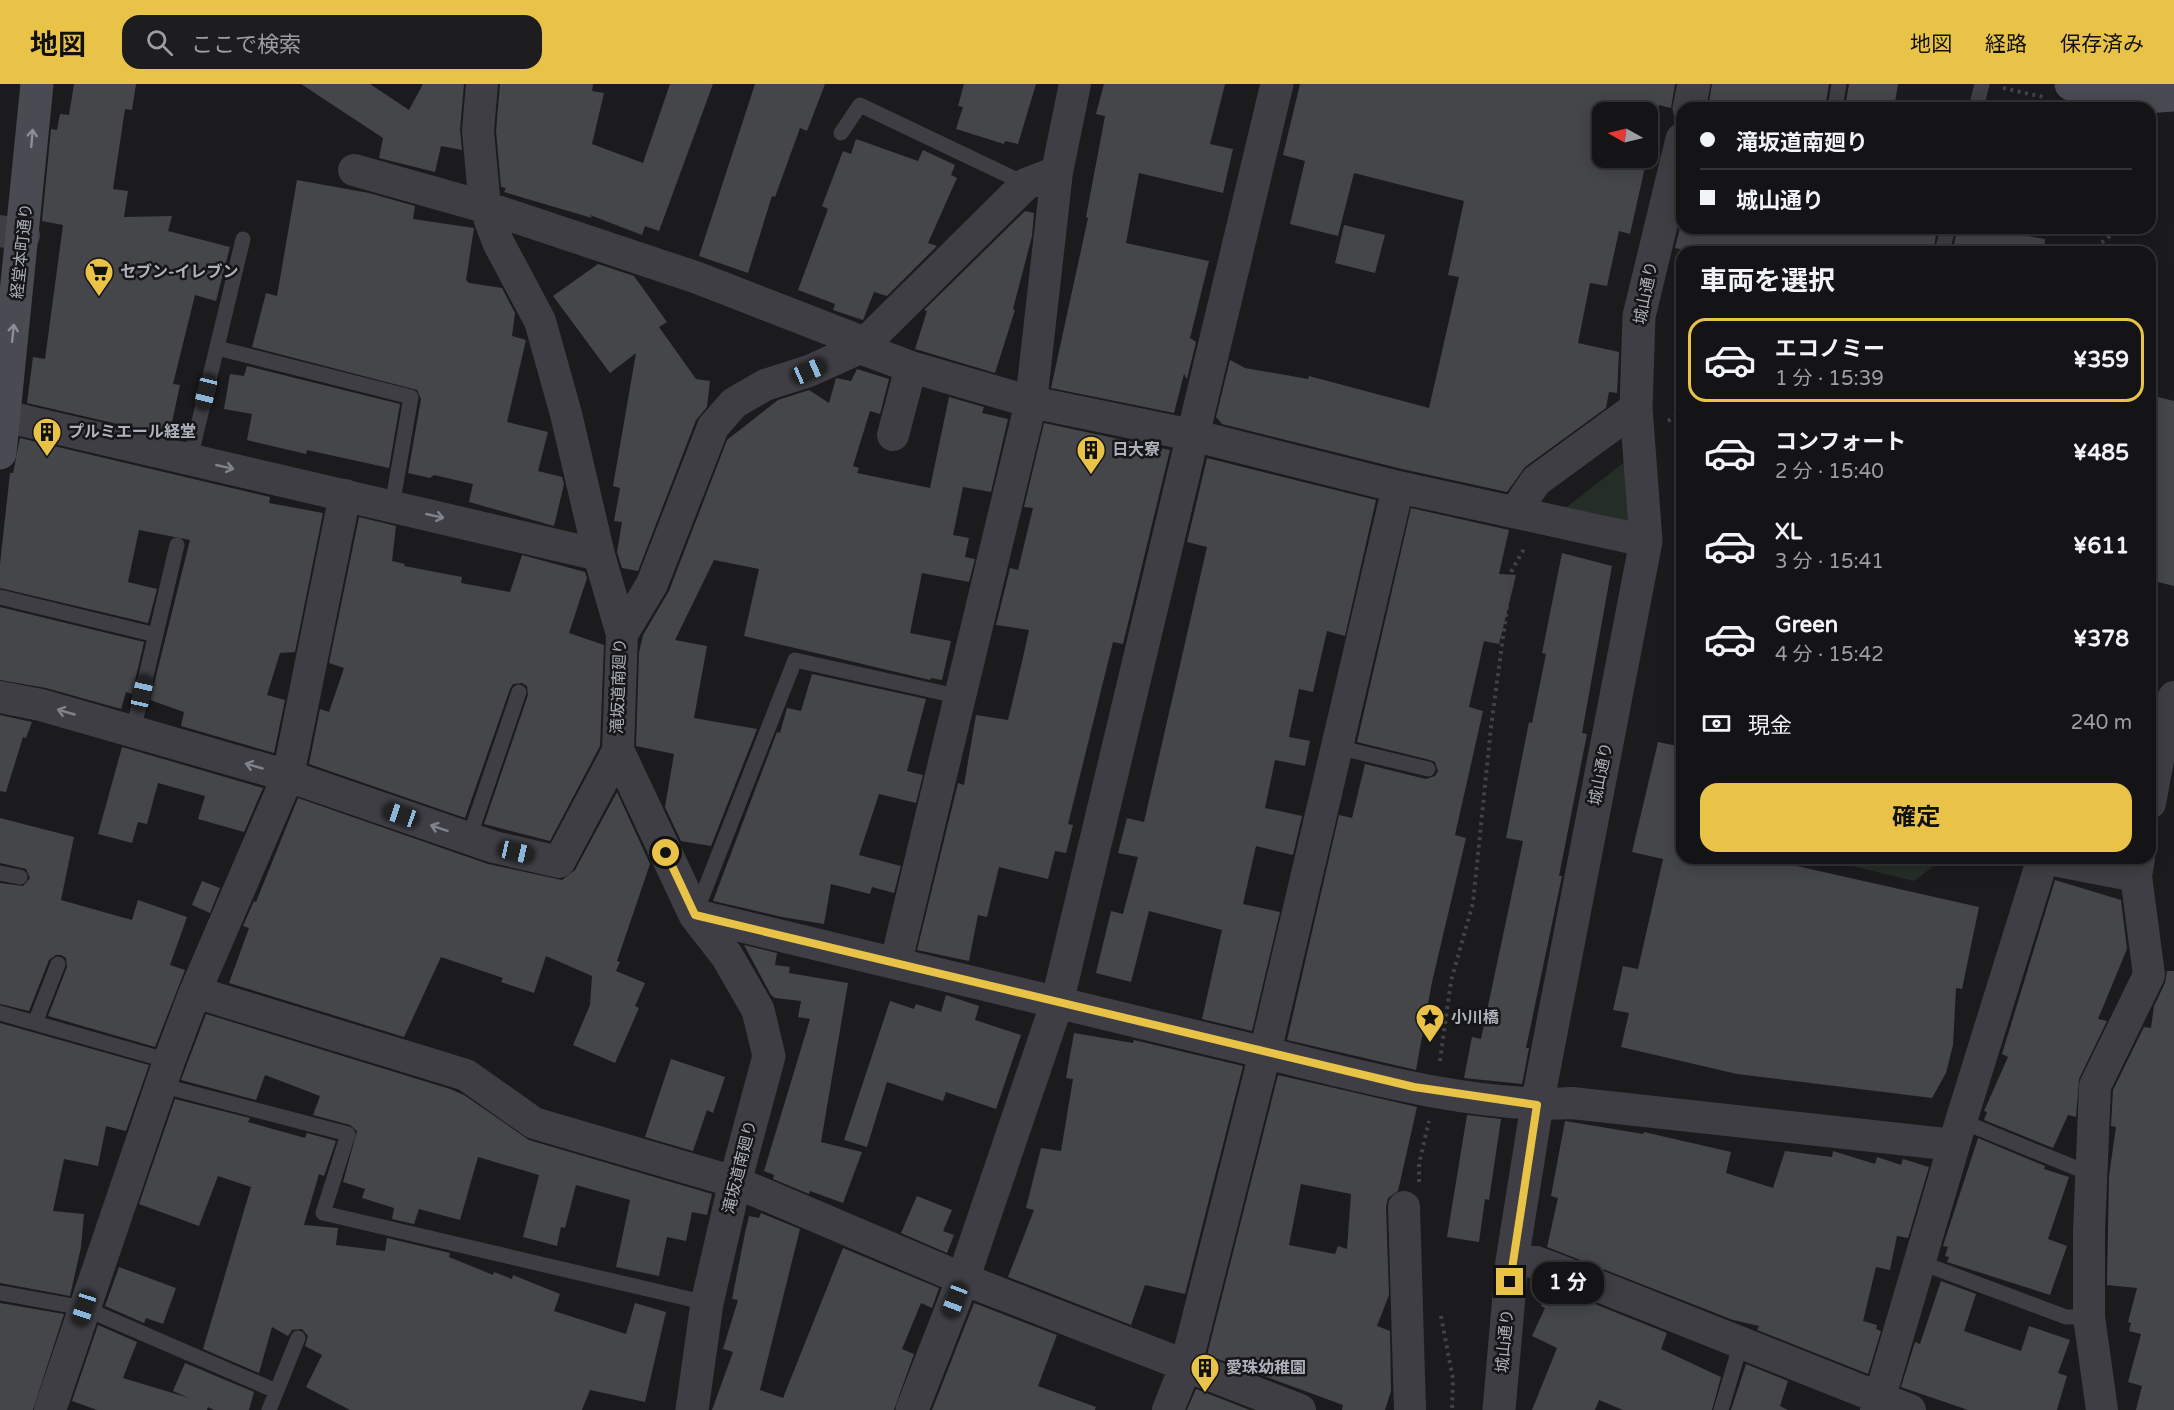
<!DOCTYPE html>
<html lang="ja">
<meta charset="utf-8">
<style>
body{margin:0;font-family:"Varela Round","Noto Sans JP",sans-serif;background:#1d1d1f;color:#f1f3f6;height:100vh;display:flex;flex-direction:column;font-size:22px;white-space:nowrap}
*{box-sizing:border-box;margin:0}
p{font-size:20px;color:#9d9ea1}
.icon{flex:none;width:33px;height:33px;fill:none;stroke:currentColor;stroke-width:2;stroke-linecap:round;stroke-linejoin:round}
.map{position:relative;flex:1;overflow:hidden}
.panel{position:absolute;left:1676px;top:162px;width:480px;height:618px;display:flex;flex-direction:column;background:#141416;border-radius:18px;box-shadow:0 3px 15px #0003,0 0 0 2px #333335}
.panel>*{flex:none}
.hud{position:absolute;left:1676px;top:18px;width:480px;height:132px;border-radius:18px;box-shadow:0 3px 15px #0003,0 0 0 2px #333335;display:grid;align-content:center;height:132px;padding:0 24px;background:#141416}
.needle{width:39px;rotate:278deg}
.controls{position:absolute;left:1592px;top:18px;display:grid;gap:12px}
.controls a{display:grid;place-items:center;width:66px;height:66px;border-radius:12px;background:#141416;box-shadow:0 3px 15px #0003,0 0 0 2px #333335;font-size:30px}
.end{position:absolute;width:27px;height:27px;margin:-14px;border:8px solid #e8c348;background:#111;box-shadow:0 0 0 3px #111}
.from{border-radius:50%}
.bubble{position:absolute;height:42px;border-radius:18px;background:#141416;box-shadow:0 3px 15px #0003,0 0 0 2px #333335;font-size:20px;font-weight:700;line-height:42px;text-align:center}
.car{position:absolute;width:18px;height:36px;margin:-18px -9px;border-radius:8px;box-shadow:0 0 4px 2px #0007;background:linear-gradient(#222 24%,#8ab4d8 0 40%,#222 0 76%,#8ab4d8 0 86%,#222 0)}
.hud b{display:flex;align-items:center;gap:21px;height:57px;font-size:22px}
.hud b+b{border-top:2px solid #333335}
.hud i{width:15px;height:15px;background:#f1f3f6}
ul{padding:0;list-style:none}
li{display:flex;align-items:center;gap:18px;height:84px;margin:0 12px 9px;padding:0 12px;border:3px solid transparent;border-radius:18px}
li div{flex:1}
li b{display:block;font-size:22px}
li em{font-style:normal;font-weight:700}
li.on{border-color:#e8c348}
li>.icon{width:54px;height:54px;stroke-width:1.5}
h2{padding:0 24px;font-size:27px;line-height:72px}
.pay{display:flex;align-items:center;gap:15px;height:66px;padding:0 24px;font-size:22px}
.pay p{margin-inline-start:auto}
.primary-button{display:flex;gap:12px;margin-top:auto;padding:12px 24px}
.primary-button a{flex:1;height:69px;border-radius:18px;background:#e8c348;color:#111;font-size:24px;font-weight:700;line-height:69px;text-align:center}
header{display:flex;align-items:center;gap:36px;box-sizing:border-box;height:84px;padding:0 30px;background:#e8c348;color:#111}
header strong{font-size:28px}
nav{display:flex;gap:33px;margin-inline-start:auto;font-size:21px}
.search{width:420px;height:54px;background:#1d1d1f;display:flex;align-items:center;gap:15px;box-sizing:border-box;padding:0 21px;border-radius:18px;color:#9d9ea1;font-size:22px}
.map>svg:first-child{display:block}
</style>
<header>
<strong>地図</strong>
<div class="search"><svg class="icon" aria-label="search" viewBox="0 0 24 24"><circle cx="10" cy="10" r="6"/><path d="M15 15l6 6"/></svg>ここで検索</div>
<nav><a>地図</a><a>経路</a><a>保存済み</a></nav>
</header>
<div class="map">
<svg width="2174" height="1326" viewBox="0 0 2174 1326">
<rect width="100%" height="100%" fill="#1b1b1d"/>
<path fill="#252d27" d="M1627,376L1630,443L1559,429Z
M1819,774H1937L1935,781L1914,797Z"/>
<path fill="#45464a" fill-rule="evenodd" d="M74,0H136L132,26L125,25L113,105L128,107L124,133L172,132L168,147L230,163L216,217L195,211L173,300L180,301L169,352L27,319L33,273L45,275L63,141L42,137L51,45L57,46L60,30L69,31Z
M301,0H370L409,26L423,0H464L460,46L462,66L441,62L435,88L379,74L383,54Z
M500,0H593L592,7L604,9L592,60L643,79L670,0H713L659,147L645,142L642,151L590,131L592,134L504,108L506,104L501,103L496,47Z
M755,0H825L807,47L800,44L775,113L772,112L748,189L699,172Z
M964,0H1036L1018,60L1005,57L1004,60L956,45L963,23L958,22Z
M1104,0H1225L1210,60L1233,65L1223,109L1139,89L1126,159L1209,177L1190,254L1196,258L1187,295L1184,290L1174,329L1051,304L1088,134L1086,133L1105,32L1096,30Z
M1300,0H1675L1671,24L1659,21L1647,72V28H1602V74H1647L1630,150L1619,147L1607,202L1590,199L1578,259L1619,268L1617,309L1609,308L1606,324L1525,383L1507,408L1402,385L1222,340L1216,333L1230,276L1245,284L1308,295L1309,292L1429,324L1459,193L1448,191L1464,117L1354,89L1338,152L1290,140L1305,77L1283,71Z
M1712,0H1829L1825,24H1708Z
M1849,0H1898L1894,24H1845Z
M856,55L918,77L923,66L955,81L951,91L957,94L928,159L937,162L887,212L874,208L863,236L833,226L835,220L798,206L828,125L822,122L843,67L851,70Z
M297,96L369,109L415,122L413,135L474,144L466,196L469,199L502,204L515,229L512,252L526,256L507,338L548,348L538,387L562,393L564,400L554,442L469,418L473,400L434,391L430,394L408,389L421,315L417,306L252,263L266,209L277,212Z
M1025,127L1034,129L1032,152L1013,225L1015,226L995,289L915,265L927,227L924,226Z
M1344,141L1385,151L1375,189L1335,179Z
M1680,144H1924L1937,146L1933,168H1868L1840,163L1839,168H1695L1675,164Z
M1958,144H1982L2045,155L2044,168H1952Z
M598,180L634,192L667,238L659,243L696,295L710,297L707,323L696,336L638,487L622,484L617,468L622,438L614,437L620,404L613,402L636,269L610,289L553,212Z
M247,282L400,320L389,384L307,366L306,370L247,356L252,330L224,325L230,290L244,292Z
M857,285L889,295L880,330L870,327L853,382L859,384L857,389L930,404L949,313L984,323L982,329L1008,335L991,408L963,403L953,451L969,454L965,473L975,475L969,498L922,489L910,549L951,557L942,596L931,594L930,596L744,552L759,485L714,476L675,556L707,562L694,634L757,645L711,762L681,757L665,723L674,670L636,662L639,569L643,551L669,507L727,356L778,316L809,306L829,319L836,294L851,297Z
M2150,311L2174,317V502L2150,496V395L2153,383L2150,377Z
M1044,339L1170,366L1123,560L1113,558L1068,740L1073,741L1066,769L1055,767L1048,795L999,783L987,833L978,831L969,877L917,866L958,699L964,701L976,631L1008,636L1022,578L1029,546L996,541L1010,484L1018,486L1033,424L1024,423Z
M20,354L270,413L269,419L323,429L295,568L280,569L267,611L285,616L274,669L181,642L184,628L150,616L190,456L139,446L128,498L157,505L148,539L0,504V480L10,389H13Z
M1207,374L1376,416L1345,552L1327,547L1313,608L1299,605L1289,653L1310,657L1305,682L1275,676L1265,724L1302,732L1293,771L1256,762L1243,820L1280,828L1252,947L1202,935L1222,846L1149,827L1131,898L1096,889L1111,827L1123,830L1138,773L1118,769L1127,734L1144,738L1207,463L1187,458Z
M1411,424L1509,446L1499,490L1516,491L1499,560L1484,557L1469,623L1483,627L1455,751L1466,754L1432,898L1416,986L1287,956L1339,731L1352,734L1365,680L1426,695L1435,692L1438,687L1435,678L1430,676L1357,658Z
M359,433L396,442L392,477L405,480L404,482L462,493L461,499L510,508L522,471L585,488L587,494L569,549L604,561L600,662L550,757L484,740L528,611L527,602L522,599L513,600L510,605L465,734L309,680L320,625L329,628L344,584L329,579Z
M1562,469L1612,482L1582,649L1587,650L1559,792H1562L1526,964H1529L1522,1000L1464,994L1472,953L1481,955L1523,757L1506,754L1529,638L1532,639L1546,570L1542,569Z
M0,523L144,558L132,610L126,608L121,625L46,604L0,596Z
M812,590L926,615L907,687L923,691L916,719L879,710L859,771L901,782L894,809L872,803L870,810L831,800L824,840L782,833L713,817L777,648L780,649L787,624L801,627Z
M0,631L32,638L26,654L23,653L6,708L0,707Z
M1658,658L1682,663V774H1761L1979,823L1962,905L1956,904L1953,961L1946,989L1932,1014L1737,990L1621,963L1629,929L1613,926L1623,882L1638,885L1663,775L1632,768Z
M122,663L263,704L244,748L198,735L205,712L158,699L147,740L138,738L132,759L98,750Z
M617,708L650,780L617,877L620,878L616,887L645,899L635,922L639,924L615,979L573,961L590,921L592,892L546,872L534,909L501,898L503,894L441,873L404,953L229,899L249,844L243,842L254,817L256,818L298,714L488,780L562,796L575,786Z
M0,734L74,753L61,816L132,836L138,816L187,833L170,881L185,886L155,963L48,932L67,883L66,874L61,871H56L49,876L29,927L0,920V799L23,802L30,794L26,785L0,779Z
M2055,796L2121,816L2127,865L2098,935L2107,937L2079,995L2076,1033L2068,1031L2053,1064L1984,1036L1987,1028L1984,1027L2008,973L2002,970Z
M202,797L220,804L210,829L192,821Z
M744,861L777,869L775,881L790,883L789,889L848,899L821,1058L862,1068L843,1119L810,1107L809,1110L773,1095L774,1091L764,1087L810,935L798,933L801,917L775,914L771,911Z
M2167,887H2174V1326H2136L2142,1302L2128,1298L2141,1250L2129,1247L2131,1239L2128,1238L2137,1204L2107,1201L2109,1092L2116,1043L2111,1042L2113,1006L2144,943L2151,944L2154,922L2165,899Z
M946,911L979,922L975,936L1021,951L996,1025L946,1008L943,1017L887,998L867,1063L844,1056L890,917L914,925L916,920L941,928Z
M206,930L450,1005L464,1011L529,1056L712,1110L707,1131L692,1128L686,1157L667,1153L659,1192L616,1183L630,1116L576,1101L565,1144L561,1143L557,1162L523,1153L539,1091L478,1073L460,1136L419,1125L414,1140L392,1135L394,1124L362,1114L365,1105L343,1098L357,1047L350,1041L313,1031L320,1012L265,991L256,1016L181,996Z
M0,939L149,981L126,1047L106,1042L98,1082L64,1075L53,1127L84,1130L81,1163L70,1212L0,1199Z
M1074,949L1133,959L1134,956L1243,982L1185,1210L1145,1201L1131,1241L1008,1193L1034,1126L1026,1124L1041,1064L1061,1067L1073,995L1066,994Z
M671,975L725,993L713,1029L707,1026L693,1067L645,1053Z
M1278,991L1417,1023L1398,1107L1388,1114L1386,1123L1389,1211L1377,1242L1390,1247L1391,1307L1385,1326H1342L1343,1321L1207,1271ZM1301,1100L1351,1110L1347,1165L1338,1162L1335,1170L1289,1161Z
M175,1015L250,1034L248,1038L305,1054L307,1049L336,1057L324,1092L319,1090L304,1141L338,1144L336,1161L385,1167L387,1154L450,1169L449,1173L493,1191L494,1188L512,1195L513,1191L560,1210L554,1227L626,1250L635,1219L666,1228L645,1318L590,1306L582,1326H350L306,1303L322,1271L305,1262L308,1252L302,1245L292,1246L288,1252L272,1243L259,1289L203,1265L251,1103L218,1092L199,1142L139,1120Z
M1467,1031L1501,1035L1489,1116L1485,1115L1479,1158L1447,1153Z
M1565,1037L1643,1050L1644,1048L1731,1068L1726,1089L1773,1104L1785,1067L1832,1073L1833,1067L1875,1080L1877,1073L1901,1081L1903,1075L1929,1083L1908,1154L1897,1152L1890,1186L1876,1183L1863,1237L1877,1241L1876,1245L1881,1247L1868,1290L1757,1246L1759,1242L1733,1236L1547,1163L1558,1114L1551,1112Z
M1978,1054L2045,1082L2044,1085L2069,1093L2048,1155L2067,1162L2050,1211L1947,1178L1949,1173L1945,1172L1948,1163L1943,1162Z
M917,1112L952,1126L943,1147L954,1151L947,1169L901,1149Z
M761,1129L800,1145L760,1306L783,1314L843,1164L939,1204L932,1224L921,1219L902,1265L914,1270L894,1326H712L733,1268L723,1265L738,1216L732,1215L745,1149L749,1132L759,1134Z
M119,1183L176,1204L163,1240L146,1234L144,1239L105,1222Z
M1941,1197L1976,1210L1964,1247L2021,1267L2029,1242L2070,1256L2058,1289L2067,1292L2057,1326H1968L1901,1303L1915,1258L1920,1260Z
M1550,1202L1667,1249L1661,1265L1721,1293L1712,1326H1623L1599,1316L1595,1326H1532L1557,1264L1532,1252L1545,1224L1541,1222Z
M0,1219L64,1230L33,1326H0Z
M974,1219L1057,1251L1038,1302L1096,1323L1095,1326H932Z
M98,1241L137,1258L123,1294L189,1314L173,1307L185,1279L254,1308L249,1326H214L208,1323L207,1326H97L72,1317Z
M1746,1280L1788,1297L1780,1322L1788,1326H1731Z
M1196,1305L1250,1326H1187Z"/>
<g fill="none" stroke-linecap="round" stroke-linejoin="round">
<path stroke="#424349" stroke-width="4" stroke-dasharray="3 4.5" stroke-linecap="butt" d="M2003,4L2043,13
M2090,168L2120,144
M1668,337L1682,328
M1440,977L1451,897L1473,819L1491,643L1512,486L1525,463
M1419,1098V1080L1429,1037
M1441,1232L1453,1295L1452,1326"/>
<path stroke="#3e3e44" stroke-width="15" d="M1835,24L1839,0
M1976,24L1982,0
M2076,24L2080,2
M841,49L860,21L1026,100
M2050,144H2051
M1942,168L1948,144
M217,264L411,313L392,422
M190,375L243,155
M0,513L156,551
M133,647L177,461
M1337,663L1428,685
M469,754L519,608
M0,789L20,793
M696,828L795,576L961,613
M0,929L169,977
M35,939L58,880
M160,1001L348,1050L323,1129L707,1219
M1961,1037L2081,1086L2092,1087
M1919,1178L2066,1233H2089
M0,1209L84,1224L276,1307
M269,1326L298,1254
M1721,1326L1741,1259"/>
<path stroke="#3e3e44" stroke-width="32" d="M354,86L485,123L695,193L865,259
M0,147L24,151
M860,264L911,283L1031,318L1192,351L1398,403L1646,457
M4,332L599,471
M893,351L911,283
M1515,428L1536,397L1636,324
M622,550L652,500L713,343L734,319L765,301L809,287L860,264L1026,100L1057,88
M0,613L41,621L288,692L494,763L559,778L618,667L622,550L599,471L566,330L540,237L498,158L485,123L478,47L482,0
M2150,719L2167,627L2174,613
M695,831C876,874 1056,919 1237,962C1339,986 1468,1025 1572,1019L1954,1061
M896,878L1031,318L1057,88L1075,0
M195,908L466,991L534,1039L735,1098L963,1195L1300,1326
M1404,1123L1410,1326
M1512,1177L1536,1178L1553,1184L1910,1326
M50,1326L169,977L195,908L288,692L345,411
M1168,1326L1186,1281L1265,969L1398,403
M1876,1326L1961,1037L2043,774L2136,792
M2102,1326L2089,1233V1147L2095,1002L2149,891L2136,792L2139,774"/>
<path stroke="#3e3e44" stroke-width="33" d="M1689,24L1694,0
M618,667L695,831L727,872L758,926L769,972L735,1098L707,1219L692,1326
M912,1326L963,1195L1057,919L1277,0
M1499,1326L1512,1177L1537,1021L1646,457L1636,324L1639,232L1682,55"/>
<path stroke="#4a4b52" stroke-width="33" d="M2071,0L2145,13L2174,11
M0,369L37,0"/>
</g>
<defs><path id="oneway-shaft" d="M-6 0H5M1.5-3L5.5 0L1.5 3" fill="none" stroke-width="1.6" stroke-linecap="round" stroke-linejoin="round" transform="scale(1.5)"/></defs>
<g stroke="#8b8d97">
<use href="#oneway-shaft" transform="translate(32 54) rotate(-85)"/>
<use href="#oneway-shaft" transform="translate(13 249) rotate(-84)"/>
</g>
<g stroke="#81838c">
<use href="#oneway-shaft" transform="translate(225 383) rotate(13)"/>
<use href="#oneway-shaft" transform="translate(435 432) rotate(13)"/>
<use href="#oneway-shaft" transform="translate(66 628) rotate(-164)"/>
<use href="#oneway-shaft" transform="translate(254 682) rotate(-164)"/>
<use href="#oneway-shaft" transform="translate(439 744) rotate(-161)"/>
</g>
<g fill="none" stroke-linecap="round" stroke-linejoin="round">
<path stroke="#e8c348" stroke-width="8" d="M666,769L695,831L1414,1003L1537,1021L1510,1198"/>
</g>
<defs>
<g id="supermarket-pin" transform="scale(1.5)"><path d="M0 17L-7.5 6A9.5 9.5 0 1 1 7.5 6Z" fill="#e8c348" stroke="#161618"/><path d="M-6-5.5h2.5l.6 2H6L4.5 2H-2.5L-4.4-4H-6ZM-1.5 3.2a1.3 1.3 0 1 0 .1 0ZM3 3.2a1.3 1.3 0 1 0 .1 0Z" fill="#111"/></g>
<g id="building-pin" transform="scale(1.5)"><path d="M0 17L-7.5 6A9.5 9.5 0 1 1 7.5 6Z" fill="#e8c348" stroke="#161618"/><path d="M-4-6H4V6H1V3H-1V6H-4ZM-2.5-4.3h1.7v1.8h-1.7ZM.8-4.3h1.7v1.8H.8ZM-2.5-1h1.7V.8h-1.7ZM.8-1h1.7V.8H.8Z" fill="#111"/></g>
<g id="sight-pin" transform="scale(1.5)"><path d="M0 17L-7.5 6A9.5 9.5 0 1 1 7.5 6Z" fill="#e8c348" stroke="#161618"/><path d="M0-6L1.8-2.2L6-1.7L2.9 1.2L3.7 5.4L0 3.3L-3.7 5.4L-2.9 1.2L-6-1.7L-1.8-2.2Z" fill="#111"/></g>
</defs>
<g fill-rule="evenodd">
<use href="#supermarket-pin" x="99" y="188"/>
<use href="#building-pin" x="47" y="348"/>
<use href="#building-pin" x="1091" y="366"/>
<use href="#sight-pin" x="1430" y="934"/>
<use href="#building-pin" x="1205" y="1284"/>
</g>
<g text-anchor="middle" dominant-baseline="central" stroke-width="5" stroke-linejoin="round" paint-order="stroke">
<g font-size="16" fill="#aeb1bc" stroke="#161618">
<text transform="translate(22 167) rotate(-84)">経堂本町通り</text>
<text transform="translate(1646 209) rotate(-79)">城山通り</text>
<text transform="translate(619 602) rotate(-88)">滝坂道南廻り</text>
<text transform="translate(1601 690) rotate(-79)">城山通り</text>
<text transform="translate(740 1083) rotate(-76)">滝坂道南廻り</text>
<text transform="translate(1505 1257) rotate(-85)">城山通り</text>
</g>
<g font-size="16" font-weight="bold" fill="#aeb1bc" stroke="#161618" text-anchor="start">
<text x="120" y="188">セブン-イレブン</text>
<text x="68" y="348">プルミエール経堂</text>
<text x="1112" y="366">日大寮</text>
<text x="1451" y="934">小川橋</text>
<text x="1226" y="1284">愛珠幼稚園</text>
</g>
</g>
</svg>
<div class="controls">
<a><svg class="needle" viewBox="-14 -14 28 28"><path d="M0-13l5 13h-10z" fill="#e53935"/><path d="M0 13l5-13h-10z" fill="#9d9ea1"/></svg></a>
</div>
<i class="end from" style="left:666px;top:769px"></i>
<i class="end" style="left:1510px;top:1198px"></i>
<div class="bubble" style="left:1532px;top:1178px;width:72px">1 分</div>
<i class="car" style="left:809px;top:287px;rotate:66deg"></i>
<i class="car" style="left:206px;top:308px;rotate:194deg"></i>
<i class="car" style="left:142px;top:609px;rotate:13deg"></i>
<i class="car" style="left:401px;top:731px;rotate:289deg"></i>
<i class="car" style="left:516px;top:768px;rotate:103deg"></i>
<i class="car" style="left:955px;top:1216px;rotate:201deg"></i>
<i class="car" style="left:84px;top:1224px;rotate:198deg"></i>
<div class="hud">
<b><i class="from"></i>滝坂道南廻り</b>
<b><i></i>城山通り</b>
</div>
<section class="panel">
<h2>車両を選択</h2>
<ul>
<li class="on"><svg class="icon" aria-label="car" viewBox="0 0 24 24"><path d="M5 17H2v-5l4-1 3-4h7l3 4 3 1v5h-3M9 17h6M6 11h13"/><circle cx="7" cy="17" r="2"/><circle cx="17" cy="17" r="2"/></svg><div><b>エコノミー</b><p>1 分 · 15:39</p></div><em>¥359</em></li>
<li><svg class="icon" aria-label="car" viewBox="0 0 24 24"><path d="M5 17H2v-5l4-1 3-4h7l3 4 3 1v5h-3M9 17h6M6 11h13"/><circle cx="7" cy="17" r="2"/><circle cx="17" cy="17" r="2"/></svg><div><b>コンフォート</b><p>2 分 · 15:40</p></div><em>¥485</em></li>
<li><svg class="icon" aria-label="car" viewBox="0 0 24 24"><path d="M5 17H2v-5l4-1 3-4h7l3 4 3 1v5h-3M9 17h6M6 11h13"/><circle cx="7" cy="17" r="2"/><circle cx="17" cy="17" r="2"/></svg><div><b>XL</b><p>3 分 · 15:41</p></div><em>¥611</em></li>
<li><svg class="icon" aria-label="car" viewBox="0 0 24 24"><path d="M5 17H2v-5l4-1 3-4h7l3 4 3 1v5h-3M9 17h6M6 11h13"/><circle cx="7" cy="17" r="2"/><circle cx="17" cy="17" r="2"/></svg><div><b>Green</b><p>4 分 · 15:42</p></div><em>¥378</em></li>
</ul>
<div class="pay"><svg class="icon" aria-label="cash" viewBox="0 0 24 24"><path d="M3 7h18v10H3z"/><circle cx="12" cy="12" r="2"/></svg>現金<p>240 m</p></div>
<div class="primary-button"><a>確定</a></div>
</section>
</div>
